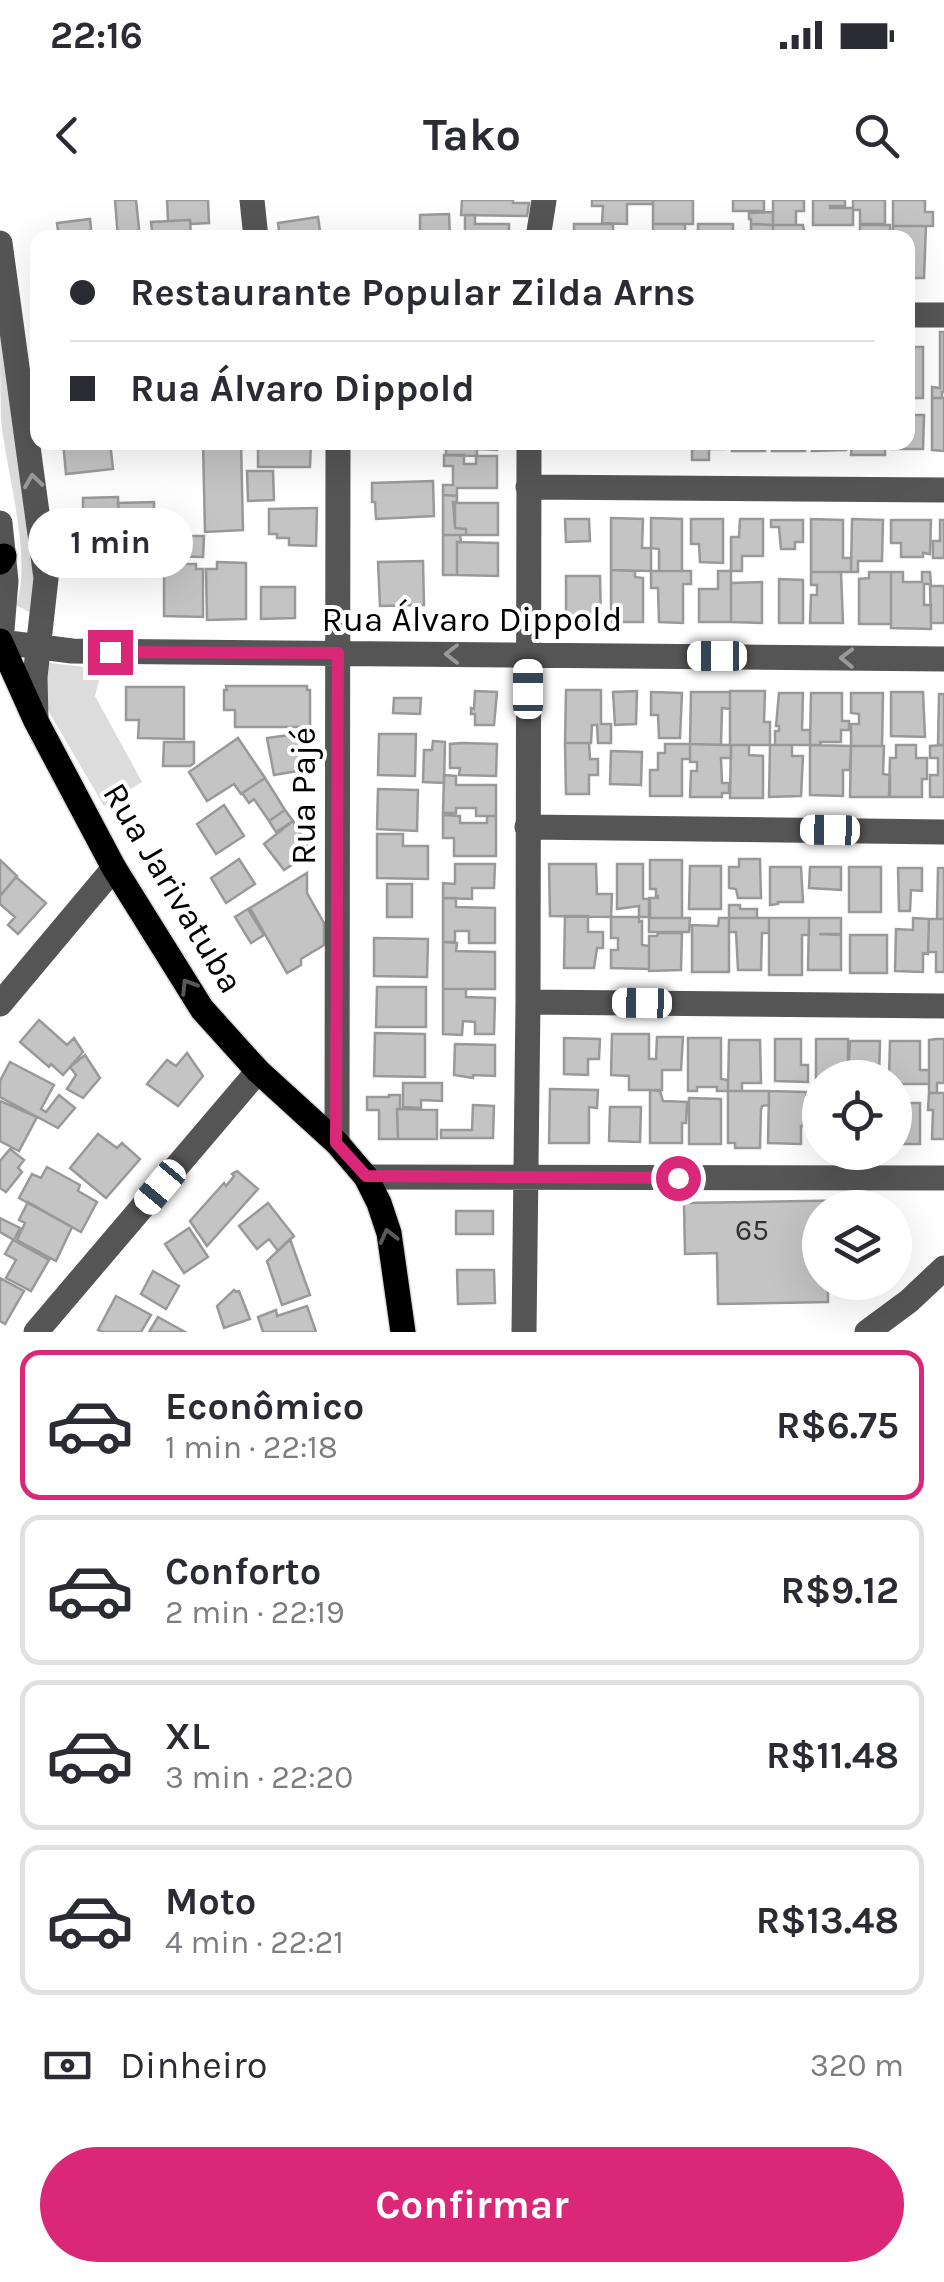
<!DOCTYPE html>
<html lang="pt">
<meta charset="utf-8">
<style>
body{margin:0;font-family:Karla,sans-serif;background:#f2f2f3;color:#2b2b33;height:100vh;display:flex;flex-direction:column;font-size:38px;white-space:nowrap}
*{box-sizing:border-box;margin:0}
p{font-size:32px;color:#7c7c81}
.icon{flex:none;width:55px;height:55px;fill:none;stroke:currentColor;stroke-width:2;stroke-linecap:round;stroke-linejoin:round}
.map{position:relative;height:1132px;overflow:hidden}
.panel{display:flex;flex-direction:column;background:#fff;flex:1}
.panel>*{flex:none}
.top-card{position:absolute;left:30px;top:30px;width:885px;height:220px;border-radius:20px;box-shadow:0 10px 40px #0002;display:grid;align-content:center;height:220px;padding:0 40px;background:#fff}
.fabs{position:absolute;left:802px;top:860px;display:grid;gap:20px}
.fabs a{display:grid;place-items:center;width:110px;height:110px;border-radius:50%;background:#fff;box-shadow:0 10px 40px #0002;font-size:50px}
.end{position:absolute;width:45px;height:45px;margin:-22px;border:12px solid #db2777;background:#fff;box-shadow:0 0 0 5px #fff}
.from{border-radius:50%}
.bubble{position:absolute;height:70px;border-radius:35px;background:#fff;box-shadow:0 10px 40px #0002;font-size:32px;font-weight:700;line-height:70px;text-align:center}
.car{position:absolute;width:30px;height:60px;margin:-30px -15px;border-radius:12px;box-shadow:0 0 8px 2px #0007;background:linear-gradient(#fff 24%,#345 0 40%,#fff 0 76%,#345 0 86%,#fff 0)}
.top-card b{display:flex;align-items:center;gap:35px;height:95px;font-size:38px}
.top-card b+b{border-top:2px solid #e1e1e2}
.top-card i{width:25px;height:25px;background:#2b2b33}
ul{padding:18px 0 0;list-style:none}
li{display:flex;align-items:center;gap:30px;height:150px;margin:0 20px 15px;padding:0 20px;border:5px solid #e1e1e2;border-radius:20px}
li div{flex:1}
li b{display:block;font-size:38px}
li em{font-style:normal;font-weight:700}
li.current{border-color:#db2777}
li>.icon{width:90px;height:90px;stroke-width:1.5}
.pay{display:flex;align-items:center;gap:25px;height:110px;padding:0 40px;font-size:38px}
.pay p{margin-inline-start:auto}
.cta{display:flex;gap:20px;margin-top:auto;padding:20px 40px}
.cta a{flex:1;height:115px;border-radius:60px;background:#db2777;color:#fff;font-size:40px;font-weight:700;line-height:115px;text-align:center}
.status{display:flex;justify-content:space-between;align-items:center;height:70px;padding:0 50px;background:#fff;direction:ltr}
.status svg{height:28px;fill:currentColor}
header{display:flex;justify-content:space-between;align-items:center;height:130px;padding:0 40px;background:#fff;font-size:45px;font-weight:700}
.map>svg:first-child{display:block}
</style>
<div class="status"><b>22:16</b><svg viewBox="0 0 49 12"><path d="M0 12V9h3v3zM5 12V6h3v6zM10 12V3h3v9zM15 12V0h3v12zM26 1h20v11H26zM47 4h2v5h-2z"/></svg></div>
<header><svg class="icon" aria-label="back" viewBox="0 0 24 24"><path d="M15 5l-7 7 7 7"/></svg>Tako<svg class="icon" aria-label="search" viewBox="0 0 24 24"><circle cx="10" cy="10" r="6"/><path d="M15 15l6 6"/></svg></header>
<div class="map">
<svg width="944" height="1132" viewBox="0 0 944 1132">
<rect width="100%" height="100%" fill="#fff"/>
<path fill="#dcdcdc" d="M0,110L35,349L33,414L16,405C33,360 6,270 1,220C0,184 0,146 0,110Z
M42,462L102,469L95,496L142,582L104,606L49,512L42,490Z"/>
<path fill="#c4c4c4" stroke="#999" stroke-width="2.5" d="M115,0H136L140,38H118Z
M167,0H208L209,23L191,24L190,20L168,21Z
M462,0H513V3H529L527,16L461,15Z
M592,0H653V4H627V24L602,23L603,6H592Z
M653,0H693V24H653Z
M733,0H764V11H733Z
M773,0H804V11H796V25H773Z
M813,0H845V6H830V8H853V25H813Z
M853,0H885V24H860V10H853Z
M893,0H925V12H933V26H893Z
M773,12V25L751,24V19H749V13Z
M449,14L450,38H420V15Z
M465,15H475V24H509V38H465Z
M318,17L321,38H280L278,23Z
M90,19L92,38H59L57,23Z
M190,20L191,38H153L151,22Z
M574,24H613V38H575L574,36Z
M653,24H685V38H653Z
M698,24H733V38H698Z
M751,24L773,25V36H751Z
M773,25H803L805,38H773Z
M860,25H890V38H860Z
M893,26H926L924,78H908V38H893Z
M940,132H944V192H942V198H932V187L940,188Z
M908,147H923V198H908Z
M932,198H944V251L932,250Z
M908,215H924L923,249H892V242H908Z
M63,242H110L113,269L66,274Z
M203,242H241L243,330L205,332Z
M258,242H311L310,267H258Z
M446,242H497V250L477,249V256L446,255Z
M692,242H724V249H709V260H692Z
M732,242H765V251H732Z
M772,242H805V251H772Z
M812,242H846V250L812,251Z
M852,242H885V255H851Z
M444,255H464V264H476V256H497V288H457V296L443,295V285H453V266H444Z
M247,271H273L274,300L248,301Z
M433,281L434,316L376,319L375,302H372V283Z
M443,295L457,296V302H453L455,328L466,329V335H443Z
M118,297L120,337L83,339V298Z
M154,302V323L164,322V330H153V332L120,333L118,303Z
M455,303H498V335H466V329L455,328Z
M317,308L316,346L289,345V338H277V334H269V309Z
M611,318L643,319L642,348H651V371L611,370Z
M651,318L682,319V371H659V349L651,348Z
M565,319H589L590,341L566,342Z
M691,319H723V363L700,362L699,344H691Z
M740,319H763V356H742V371H731V337H739Z
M811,319L843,320V358H851V372H811Z
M852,319L883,320L882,361H858V372H851Z
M771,320H803V342H795V349H781L779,327H771Z
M891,320H931L930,354L923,353V357H901V343H891Z
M940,320H944V358H933V341H940Z
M443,335H460L461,342H457V375H443Z
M164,336V359H151L150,355L103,356V338Z
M164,336H204L203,357L164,356Z
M457,342L498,343V376L457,375Z
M423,361L424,405L380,406L378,362Z
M217,362L246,363V419L207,420L206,369H217Z
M166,364H196V369H203V417L164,416V371L166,370Z
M611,370L635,371V377L643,378V422H611Z
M651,371H691V384H683V423L659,422L658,388H651Z
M718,371H731V422H699V389H718Z
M811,372H841L843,423H810L811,395H817V385H811Z
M869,372H891V424H859V379L869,378Z
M891,372H903V382H922V372H930L931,384H924V405H931V429L891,428Z
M566,376H600L601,421H566Z
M779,379L803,380V423H779Z
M762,382V423L731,422V383Z
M930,386H944V423H931Z
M261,387H295V418L261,419Z
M226,486H307V490H310V527H235V510H224V490H227Z
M126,487H184V539L138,538L139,520H126Z
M566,490H601V524H611V543H598L597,525H592L591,543H565Z
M475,491L497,492L494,525H475V514H471V508L474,509Z
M637,491L636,524L615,525L613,492Z
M730,491H765L764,522H770V545H730Z
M651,492L682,493L680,538H659L658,515H651Z
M691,492H730V509L722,508L721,545L690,544Z
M891,492H923L925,537L891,536Z
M779,493H803L802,530H810V545H775V531H779V526H776Z
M811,493H842V521H849V530H841V542H820L821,545H810Z
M851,493H883L882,546H851V524H859V514L851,513Z
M939,494H944V545H938Z
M394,498H421L420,514L393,513Z
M304,533L308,566L303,570L274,575L267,538Z
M379,534H416L415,576L378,575Z
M238,538L265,578L241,594L234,584L207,601L189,572Z
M433,541L445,542L444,583L423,582L424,550H432Z
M164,542H194V563L190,566H163Z
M462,543L497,544L496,576L459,575L460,568H450V544Z
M565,543H589L590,559H598V575H589V594H566Z
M665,544H690V559H682V596H650V570H658V553H665Z
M690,544L731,545V558H721L722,583H729V593H722V597H690L691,571H697V562H690Z
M731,545H749V555L763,556V598H730Z
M770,545H792V556H803L801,596L769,597Z
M810,545L851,546L850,570H843V596L810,595Z
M896,545H916V558H927V579H922V597H889L890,558H896Z
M944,545V597H930V575H938V558H930V546Z
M851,546H884L883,574L890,575V597H850Z
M611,551L642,552L641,585L610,584Z
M444,575L456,576V585H496V616H476V608H456V613H443Z
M265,578L285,610L269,621L254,599L249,603L242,593Z
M378,589L418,590L417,631L377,629Z
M224,605L244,636L216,654L197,624Z
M285,610L293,621L276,632L269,621Z
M443,615L460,616V623H487V616H496V656H454V638H443Z
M293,621L311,652L284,670L264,644Z
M377,634H403V646H428V679L377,678Z
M239,659L255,684L226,703L211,678Z
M739,659H760L761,698H738L736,689L729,688V667H739Z
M0,660L17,676L0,696Z
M650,660H682V718H649V698H658V696H656V689H650Z
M455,664H495L494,688H472V699L443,698V683L455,684Z
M549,664H596L597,694H612L611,717L550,716Z
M617,664H643V699H650V717H639V706L617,709Z
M690,666H721V709H689Z
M770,667H801L803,702H778V704L770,705Z
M810,667H841V690L809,688Z
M849,667H881V712H849Z
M898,668H922V691L911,690L910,711H899Z
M938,668H944V719H937Z
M307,673V693L324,723V745L301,759V765L287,773L250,708Z
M16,677L46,703L18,734L8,725L15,717L0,704V696Z
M387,684H412V717H387Z
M443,698H456V707L495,708V743H469V731H455V742H443Z
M729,705H740V709H757V718H729Z
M248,709L264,735L251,743L235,717Z
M565,716H588V732H603V748H597L594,768H564Z
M611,717H639V722L642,721V745L649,746V769L611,768V750H618V738H611Z
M649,718H690L689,732H649Z
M719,718H729V772H692V725L718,726Z
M729,718H769V733H762L761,770H738L736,732H729Z
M769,718H809V735H802V775H769Z
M809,718H841V734H819L841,735V770H808Z
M913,718L929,719L928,754L923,753V772L895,771L896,729L913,730Z
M929,719H944V772H936V752H928Z
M658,733H682L681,770L649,771V736H657Z
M850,735H887V773H850Z
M374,738L428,739L427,777L374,776Z
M443,742L457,743L456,751L495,752V789H443Z
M377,787H426V827H376Z
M443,789H466V797L495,798L494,834H475V822L463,821L462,835L443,834Z
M39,820L67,845L74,838L83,852L63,875L51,864L49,867L20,842Z
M375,833L425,834V877L374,876Z
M612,834H649V859H656L657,837H683L681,870H662V890H629V876L611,875Z
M564,838L600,839L599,859H588V875L564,874Z
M688,838H721V879L728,880V891H717V887H697V891H688Z
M775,839H801V865H808V882L775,881Z
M816,839H848V878H820V888H816Z
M936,839H944V883H937V893H929V840Z
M729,840H760L761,883H742V891H728Z
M850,841H880L879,877L848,878Z
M890,841H920V870H929V884H895V878H889Z
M455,844L495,845V876L473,875V878L454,875Z
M187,853L203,876L178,906L147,884L167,860L176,866Z
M85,855L100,878L83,898L67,889L76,875L70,867Z
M10,862L54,885L41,909L46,912L59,895L75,908L58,928L0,897V881Z
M403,883H442V901L421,900V908L403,907Z
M550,889L598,890L597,908L589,907V943H549Z
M650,890L660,891L663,901L687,902L686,923H682V943H650Z
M728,891H769V905L762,906L761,910L760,948H735V943H728Z
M769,891L806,892L808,926H801V944L768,943Z
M929,893H944V939H932L933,910H928Z
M389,895H400V909H397L398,939H379V910H367V897H389Z
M689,898L721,899V944H689Z
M0,901L37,917L19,951L0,941Z
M895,903H920V944H895Z
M473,905L494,906L493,938H441V930H472Z
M610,907H641L640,942L609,941Z
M397,909L437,910V939H398Z
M98,934L117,948L122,943L140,959L106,998L70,968Z
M10,949L24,960L18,968L22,972L6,992L0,988V961Z
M47,967L80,985L78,991L97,1002L81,1032L19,998L32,974L41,978Z
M237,971L258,989L207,1046L190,1021L224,983L226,986L234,976L232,974Z
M863,1000L860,1008H820V1082H828V1102L718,1104L717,1053L685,1054L684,1003Z
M28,1002L72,1027L56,1061L17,1040L25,1023L19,1020Z
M268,1003L294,1036L278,1051L269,1039L257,1049L239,1026Z
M456,1011H493V1034H456Z
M0,1018L20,1028L14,1040L0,1032Z
M189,1028L208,1057L184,1073L165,1044Z
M290,1039L310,1095L282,1105L267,1061Z
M13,1040L49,1060L31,1091L6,1078L16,1060L5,1054Z
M457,1070H494L495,1103L458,1104Z
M153,1071L179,1086L166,1109L141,1094Z
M0,1078L24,1091L5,1124L0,1121Z
M234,1090L236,1092L239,1091L250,1119L224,1128L217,1106Z
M116,1096L151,1115L141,1132H103L98,1130Z
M307,1106L316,1132H263L258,1117L276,1110L277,1116Z
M158,1117L185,1132H149Z"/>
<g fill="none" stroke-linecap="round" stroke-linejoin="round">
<g stroke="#dbdbdb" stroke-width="28">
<path id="major" d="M0,362L4,356
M0,441L36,521L114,668L202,809L258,871L337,943L366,977L379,1003L389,1033L403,1132"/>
</g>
<path stroke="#555" stroke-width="25" d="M252,0L256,38
M538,38L544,0
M0,43L46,378L35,477L36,519
M908,115H944
M528,287L944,290
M0,323L6,381L1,442
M1,442L72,451L944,459
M527,627L944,632
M528,802L944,806
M0,804L114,668
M337,943L338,250
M366,977L944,978
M36,1132L258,871
M524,1132L528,802L529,242
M867,1132L909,1101L944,1068"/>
<use href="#major" stroke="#000" stroke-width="25"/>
</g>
<defs><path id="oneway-chevron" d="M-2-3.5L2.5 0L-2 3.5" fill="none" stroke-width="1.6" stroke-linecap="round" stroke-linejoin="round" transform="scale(2.5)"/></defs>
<g stroke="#999">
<use href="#oneway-chevron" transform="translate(33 281) rotate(-98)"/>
<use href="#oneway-chevron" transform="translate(452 454) rotate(-180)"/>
<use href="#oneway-chevron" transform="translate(847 458) rotate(-179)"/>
</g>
<g stroke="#595959">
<use href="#oneway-chevron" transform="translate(188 786) rotate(-122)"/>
<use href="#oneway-chevron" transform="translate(388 1036) rotate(-104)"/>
</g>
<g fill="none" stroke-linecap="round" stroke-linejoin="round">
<path stroke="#db2777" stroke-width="12" d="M110,452L338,453L336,943L366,976L678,978"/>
</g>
<g text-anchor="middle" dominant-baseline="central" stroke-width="8" stroke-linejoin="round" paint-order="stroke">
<g font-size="30" fill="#313131">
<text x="752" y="1030">65</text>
</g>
<g font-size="35" fill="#000" stroke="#fff">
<text x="472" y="419">Rua Álvaro Dippold</text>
<text transform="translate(303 596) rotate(-90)">Rua Pajé</text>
<text transform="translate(173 688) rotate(59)">Rua Jarivatuba</text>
</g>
</g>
</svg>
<div class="fabs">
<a><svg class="icon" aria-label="locate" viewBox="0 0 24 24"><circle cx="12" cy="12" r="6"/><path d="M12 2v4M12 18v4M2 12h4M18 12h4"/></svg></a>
<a><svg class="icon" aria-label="layers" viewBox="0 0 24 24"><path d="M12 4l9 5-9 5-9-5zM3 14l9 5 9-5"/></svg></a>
</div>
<i class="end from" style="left:678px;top:978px"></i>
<i class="end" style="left:110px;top:452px"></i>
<div class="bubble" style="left:28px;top:308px;width:165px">1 min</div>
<i class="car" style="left:717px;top:456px;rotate:270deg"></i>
<i class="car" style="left:528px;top:489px;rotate:0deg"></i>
<i class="car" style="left:830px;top:630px;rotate:271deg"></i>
<i class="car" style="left:642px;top:803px;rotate:271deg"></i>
<i class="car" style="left:160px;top:987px;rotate:220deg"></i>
<div class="top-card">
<b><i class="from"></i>Restaurante Popular Zilda Arns</b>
<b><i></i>Rua Álvaro Dippold</b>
</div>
</div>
<section class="panel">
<ul>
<li class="current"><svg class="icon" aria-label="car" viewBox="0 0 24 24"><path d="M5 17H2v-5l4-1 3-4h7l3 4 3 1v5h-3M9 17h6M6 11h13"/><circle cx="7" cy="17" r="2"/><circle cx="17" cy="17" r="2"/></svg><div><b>Econômico</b><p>1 min · 22:18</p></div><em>R$6.75</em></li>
<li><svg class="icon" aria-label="car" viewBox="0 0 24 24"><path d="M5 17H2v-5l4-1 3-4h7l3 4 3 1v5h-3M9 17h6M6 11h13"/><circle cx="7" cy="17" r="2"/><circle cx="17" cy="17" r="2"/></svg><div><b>Conforto</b><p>2 min · 22:19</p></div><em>R$9.12</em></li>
<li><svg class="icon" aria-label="car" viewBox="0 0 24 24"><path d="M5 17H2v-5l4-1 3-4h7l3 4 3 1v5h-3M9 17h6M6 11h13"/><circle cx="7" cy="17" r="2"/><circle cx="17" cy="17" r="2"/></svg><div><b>XL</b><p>3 min · 22:20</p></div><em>R$11.48</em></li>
<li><svg class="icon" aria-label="car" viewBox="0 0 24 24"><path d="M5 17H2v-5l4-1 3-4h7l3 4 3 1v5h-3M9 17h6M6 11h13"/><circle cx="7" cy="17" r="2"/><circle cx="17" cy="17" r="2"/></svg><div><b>Moto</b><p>4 min · 22:21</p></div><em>R$13.48</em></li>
</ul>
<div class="pay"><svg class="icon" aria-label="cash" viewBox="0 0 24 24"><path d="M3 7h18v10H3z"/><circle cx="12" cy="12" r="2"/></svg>Dinheiro<p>320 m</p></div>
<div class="cta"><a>Confirmar</a></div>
</section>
